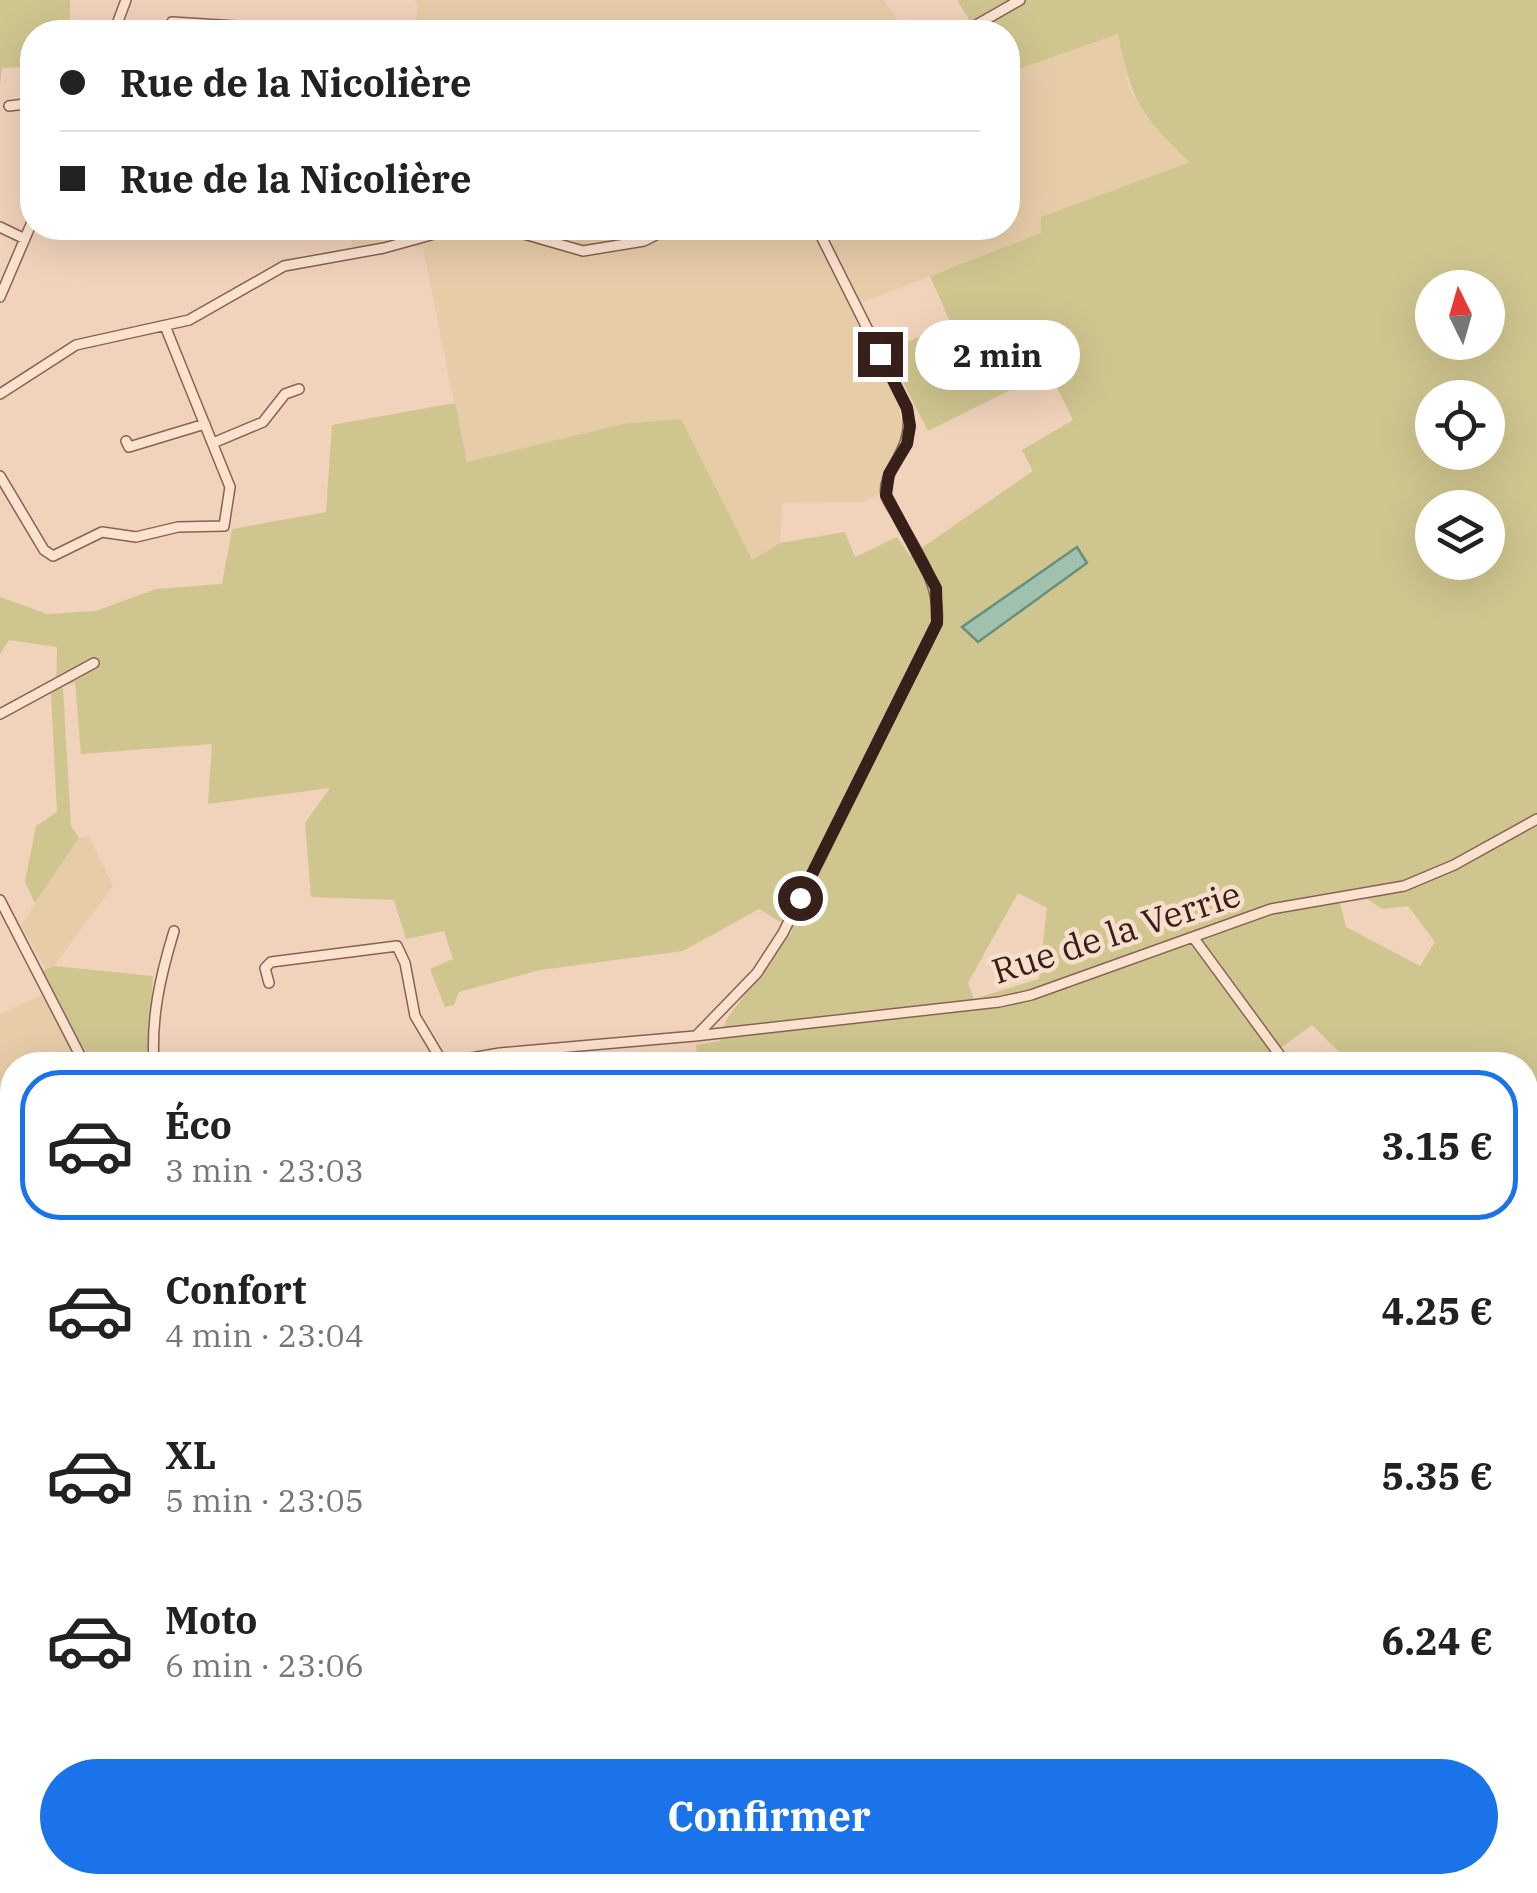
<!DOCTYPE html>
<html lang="fr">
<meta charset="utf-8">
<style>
body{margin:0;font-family:"IBM Plex Serif",serif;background:#f2f2f2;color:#222;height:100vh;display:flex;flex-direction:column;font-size:38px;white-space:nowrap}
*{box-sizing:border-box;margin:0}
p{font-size:32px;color:#767676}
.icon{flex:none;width:55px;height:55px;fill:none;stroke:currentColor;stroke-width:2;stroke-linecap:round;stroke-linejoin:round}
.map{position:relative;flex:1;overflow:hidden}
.side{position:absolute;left:0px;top:1052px;width:1538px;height:842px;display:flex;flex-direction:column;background:#fff;border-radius:40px 40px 0 0;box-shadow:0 10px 40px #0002}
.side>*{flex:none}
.banner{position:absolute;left:20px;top:20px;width:1000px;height:220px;border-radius:40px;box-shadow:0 10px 40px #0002;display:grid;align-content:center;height:220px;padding:0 40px;background:#fff}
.needle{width:65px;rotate:355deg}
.buttons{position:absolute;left:1415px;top:270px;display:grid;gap:20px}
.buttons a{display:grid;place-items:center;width:90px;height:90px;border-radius:50%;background:#fff;box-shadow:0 10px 40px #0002;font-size:50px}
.end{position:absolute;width:45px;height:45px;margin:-22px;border:12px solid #37201a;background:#fff;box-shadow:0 0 0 5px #fff}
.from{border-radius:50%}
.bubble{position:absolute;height:70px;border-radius:35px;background:#fff;box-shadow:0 10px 40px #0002;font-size:32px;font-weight:700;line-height:70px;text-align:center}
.banner b{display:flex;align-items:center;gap:35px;height:95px;font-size:38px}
.banner b+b{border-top:2px solid #e0e0e0}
.banner i{width:25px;height:25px;background:#222}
ul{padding:18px 0 0;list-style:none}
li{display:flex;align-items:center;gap:30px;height:150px;margin:0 20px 15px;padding:0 20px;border:5px solid transparent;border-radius:40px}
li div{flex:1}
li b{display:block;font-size:38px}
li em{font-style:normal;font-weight:700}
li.on{border-color:#1a73e8}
li>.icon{width:90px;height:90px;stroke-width:1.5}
.cta{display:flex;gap:20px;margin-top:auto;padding:20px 40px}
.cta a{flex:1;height:115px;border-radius:60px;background:#1a73e8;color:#fff;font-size:40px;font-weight:700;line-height:115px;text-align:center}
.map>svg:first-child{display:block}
</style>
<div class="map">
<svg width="1537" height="1893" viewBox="0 0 1537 1893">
<rect width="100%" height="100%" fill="#f1d2bb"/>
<path fill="#e7cca8" d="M414,0H884L905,32H416L418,4Z
M1118,34L1129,88L1146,116L1191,162L1042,217L1041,233L850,307L898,405L904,431L877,495L864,502L782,503L780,543L752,560L734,529L622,424L466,463L423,247H352L349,228H1008V74Z
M89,836L113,886L54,966L46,970L21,925L79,838Z
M46,993L81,1065H12V1380L0,1382V1014Z
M12,1798V1882H430L448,1893H171L154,1888L79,1887L78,1893H2L7,1869L0,1864V1834Z"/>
<path fill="#cfc58f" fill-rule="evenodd" d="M0,0H70V32H32V67L2,68L0,85Z
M957,0H1537V1437L1531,1458L1525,1455V1065H1352L1312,1025L1266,1059L1267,1065H698L696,1045L720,1041L726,1020L793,930L759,909L683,951L540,970L459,992L454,1005L445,1007L430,969L453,959L444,931L406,939L394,900L311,897L305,823L330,788L208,804L212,744L81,754L75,682L63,687L71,826L79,838L35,903L25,882L36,826L57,812L51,692L56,689L57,647L9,640L0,654V597L47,614L96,611L156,589L222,584L232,529L326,512L332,425L455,403L467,462L622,424L681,419L752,560L780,543L845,532L855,557L897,537L910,556L1033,471L1022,450L1073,420L1049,371L928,431L887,350L951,324L930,276L1041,233V217L1190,162C1140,114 1132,103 1118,34L1011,72L1008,65V32H990L983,16L971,23ZM1432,288H1488V342H1432ZM1432,398H1488V452H1432ZM1432,508H1488V562H1432ZM1018,893L1047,908L1039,979L974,999L968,983ZM1366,898L1382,909L1408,906L1435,942L1420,966L1346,927L1340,903Z
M54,966L153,976L148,1065H81L36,974Z
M613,1053L614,1065H501L510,1058Z
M12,1380V1687L0,1683V1657L7,1638L0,1636V1382Z
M1537,1721V1893H1340L1341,1883L1525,1882V1742Z
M430,1883H649L641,1893H448Z
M922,1883V1882L1222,1883L1221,1893H918Z"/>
<path fill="#a0c1ae" stroke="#678f7a" stroke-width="2.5" d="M1077,547L1087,563L978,642L962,627Z"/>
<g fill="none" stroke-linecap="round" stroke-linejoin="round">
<g stroke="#896254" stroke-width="12">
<path id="minor" d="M114,32L126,0
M167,32L172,22L236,26L237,32
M964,32L1020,0
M9,106L32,103
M0,227L25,239
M503,228L583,251L644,241L670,228
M0,297L32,222
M0,394L76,345L189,320L284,266L384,248L456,228
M126,441L129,447L205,424
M213,443L263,422L285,394L299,389
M0,476L44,550L53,556L102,532L136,537L178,527L224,526L230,487L165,326
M0,714L94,663
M0,900L85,1065
M1193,937L1287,1065
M269,983L265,968L271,962L397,946L405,963L415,1016L443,1063
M696,1036L757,973L783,933L937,623C941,583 915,550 897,516C894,510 888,502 886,496C881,468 916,452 907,408L817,228
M154,1065C151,1017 160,977 174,931
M430,1065L500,1053L695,1036L999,1002L1031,995L1271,909L1404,886L1454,865L1537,819
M0,1196L12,1192
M1525,1481L1533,1469
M1534,1529L1537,1532
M0,1645L12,1612
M1525,1655L1537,1648
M871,1882L873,1887
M808,1893L812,1882
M1333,1893L1334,1882"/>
</g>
<use href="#minor" stroke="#fbe2cf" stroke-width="9"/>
</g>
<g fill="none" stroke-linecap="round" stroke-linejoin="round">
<path stroke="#37201a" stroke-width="12" d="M800,898L937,623L936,588L886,495L889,474L907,444L910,426L907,408L880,354"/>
</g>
<g text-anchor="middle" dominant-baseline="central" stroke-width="9" stroke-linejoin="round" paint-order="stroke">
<g font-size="35" fill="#37201a" stroke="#f8dfcb">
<text transform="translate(1116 932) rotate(-18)">Rue de la Verrie</text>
</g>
</g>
</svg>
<div class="buttons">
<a><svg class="needle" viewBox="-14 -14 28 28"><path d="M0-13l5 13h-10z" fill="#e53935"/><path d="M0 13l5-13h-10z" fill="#767676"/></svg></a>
<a><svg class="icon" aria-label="locate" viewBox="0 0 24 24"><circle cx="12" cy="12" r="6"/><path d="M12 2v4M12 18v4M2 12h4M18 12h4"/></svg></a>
<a><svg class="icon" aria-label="layers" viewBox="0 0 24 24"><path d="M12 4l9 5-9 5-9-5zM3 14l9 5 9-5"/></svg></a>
</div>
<i class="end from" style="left:800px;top:898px"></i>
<i class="end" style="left:880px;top:354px"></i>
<div class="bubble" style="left:915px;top:320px;width:165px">2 min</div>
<div class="banner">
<b><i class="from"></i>Rue de la Nicolière</b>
<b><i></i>Rue de la Nicolière</b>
</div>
<section class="side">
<ul>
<li class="on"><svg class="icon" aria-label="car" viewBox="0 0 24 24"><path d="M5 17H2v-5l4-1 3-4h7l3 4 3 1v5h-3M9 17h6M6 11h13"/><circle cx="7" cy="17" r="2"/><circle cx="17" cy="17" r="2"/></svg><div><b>Éco</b><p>3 min · 23:03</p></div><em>3.15 €</em></li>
<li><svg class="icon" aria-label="car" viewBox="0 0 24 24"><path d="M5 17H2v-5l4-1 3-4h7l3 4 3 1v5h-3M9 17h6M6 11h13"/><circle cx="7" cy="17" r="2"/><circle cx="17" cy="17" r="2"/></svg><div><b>Confort</b><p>4 min · 23:04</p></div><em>4.25 €</em></li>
<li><svg class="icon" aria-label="car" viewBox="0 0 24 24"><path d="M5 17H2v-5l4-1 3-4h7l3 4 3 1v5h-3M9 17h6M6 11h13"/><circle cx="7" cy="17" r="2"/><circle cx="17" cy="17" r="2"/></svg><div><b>XL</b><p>5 min · 23:05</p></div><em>5.35 €</em></li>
<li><svg class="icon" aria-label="car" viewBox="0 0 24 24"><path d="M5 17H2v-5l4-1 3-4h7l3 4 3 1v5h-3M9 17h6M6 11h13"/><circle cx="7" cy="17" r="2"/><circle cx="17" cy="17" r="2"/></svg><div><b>Moto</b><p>6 min · 23:06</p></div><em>6.24 €</em></li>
</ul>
<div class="cta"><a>Confirmer</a></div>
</section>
</div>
